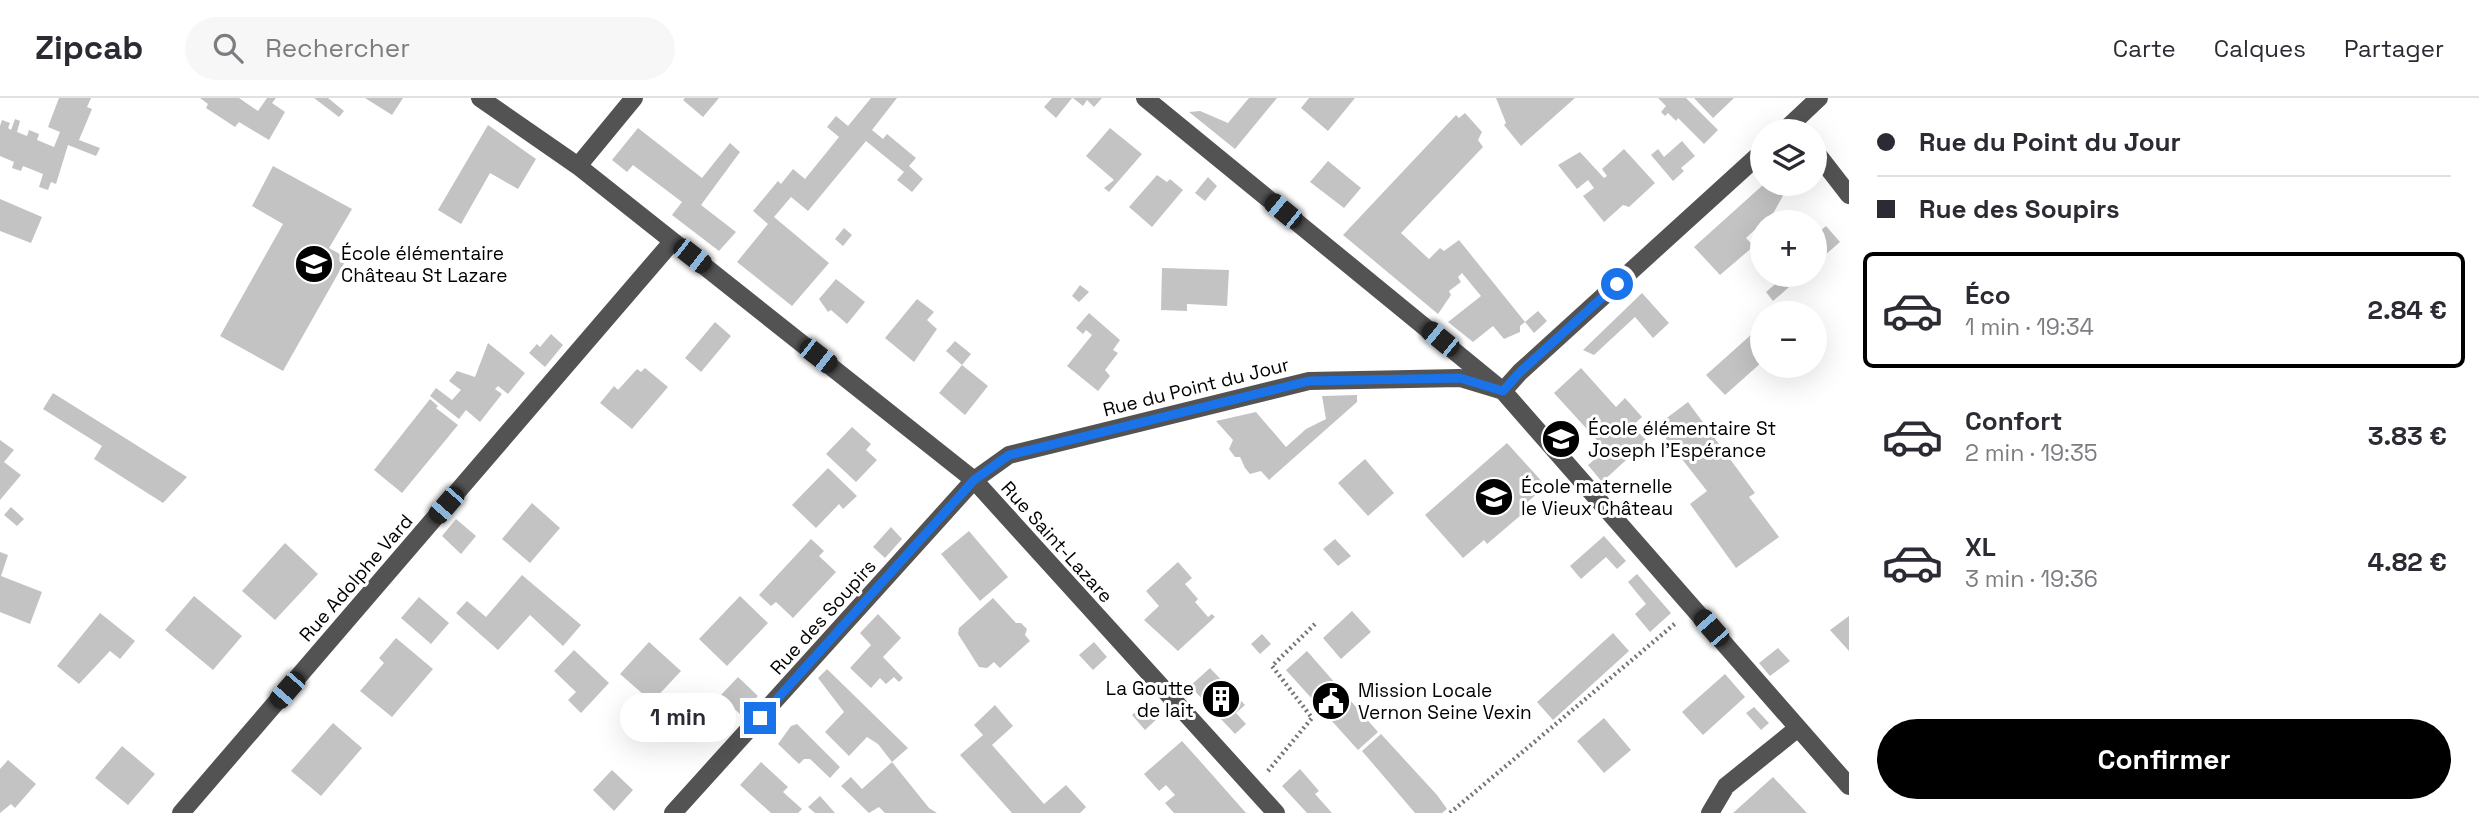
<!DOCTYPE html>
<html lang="fr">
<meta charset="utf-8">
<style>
body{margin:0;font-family:"Space Grotesk",sans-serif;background:#f7f7f7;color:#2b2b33;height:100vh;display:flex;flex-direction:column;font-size:26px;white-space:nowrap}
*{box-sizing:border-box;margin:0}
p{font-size:23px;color:#7c7c81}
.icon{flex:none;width:38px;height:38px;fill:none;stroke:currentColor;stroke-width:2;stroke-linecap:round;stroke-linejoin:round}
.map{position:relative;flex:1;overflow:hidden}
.panel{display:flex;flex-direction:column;background:#fff;width:630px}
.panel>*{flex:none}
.guide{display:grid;align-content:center;height:154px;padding:0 28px;background:#fff}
.controls{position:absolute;left:1750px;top:21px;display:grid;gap:14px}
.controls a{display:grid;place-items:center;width:77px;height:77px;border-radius:50%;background:#fff;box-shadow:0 7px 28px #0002;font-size:35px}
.end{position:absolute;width:32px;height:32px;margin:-16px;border:9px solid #1a73e8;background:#fff;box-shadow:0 0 0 4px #fff}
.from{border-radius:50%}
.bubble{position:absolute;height:49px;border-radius:24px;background:#fff;box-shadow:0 7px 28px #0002;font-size:23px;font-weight:700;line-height:49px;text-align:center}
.car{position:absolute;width:21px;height:42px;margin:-21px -10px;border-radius:9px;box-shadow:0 0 5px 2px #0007;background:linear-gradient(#222 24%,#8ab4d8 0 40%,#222 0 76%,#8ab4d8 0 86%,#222 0)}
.guide b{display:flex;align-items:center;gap:24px;height:66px;font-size:26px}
.guide b+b{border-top:2px solid #e1e1e2}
.guide i{width:18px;height:18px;background:#2b2b33}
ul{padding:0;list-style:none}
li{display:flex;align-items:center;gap:21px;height:116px;margin:0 14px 10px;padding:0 14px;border:4px solid transparent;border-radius:10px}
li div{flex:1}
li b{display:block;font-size:26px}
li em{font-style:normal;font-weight:700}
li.active{border-color:#000}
li>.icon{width:63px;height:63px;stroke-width:1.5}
.action{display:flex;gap:14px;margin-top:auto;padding:14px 28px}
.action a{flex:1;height:80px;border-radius:42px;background:#000;color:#fff;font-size:28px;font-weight:700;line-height:80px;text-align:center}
header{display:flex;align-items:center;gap:42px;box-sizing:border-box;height:98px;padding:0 35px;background:#fff;border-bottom:2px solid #e1e1e2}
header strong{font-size:33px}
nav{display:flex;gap:38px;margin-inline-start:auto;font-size:24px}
.search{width:490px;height:63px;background:#f7f7f7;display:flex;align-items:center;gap:18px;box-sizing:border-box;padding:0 24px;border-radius:38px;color:#7c7c81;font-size:26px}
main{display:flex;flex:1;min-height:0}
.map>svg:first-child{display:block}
</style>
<header>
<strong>Zipcab</strong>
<div class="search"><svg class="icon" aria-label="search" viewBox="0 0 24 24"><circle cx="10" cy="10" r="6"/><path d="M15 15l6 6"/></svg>Rechercher</div>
<nav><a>Carte</a><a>Calques</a><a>Partager</a></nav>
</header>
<main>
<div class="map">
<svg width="1849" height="715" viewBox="0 0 1849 715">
<rect width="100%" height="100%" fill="#fff"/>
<path fill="#c3c3c3" d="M59,0H91L87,9L92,11L79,42L100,50L96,58L68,47L56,86L51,84L48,92L39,89L43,76L23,68L21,73L12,70L14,64L0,58V28L2,22L10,25L8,30L11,32L15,21L20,23L17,34L27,38L29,32L39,36L37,42L54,49L60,34L48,29Z
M200,0H239L258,13L267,0H276L272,5L285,14L269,42L239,24L235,29L206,10L208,6Z
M314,0H328L344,13L339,19Z
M365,0H403L392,17Z
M685,0H719L703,19L683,2Z
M871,0H897L872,32L883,41L887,36L916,60L909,68L923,81L912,94L897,82L904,74L866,43L808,113L791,99L774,119L829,165L792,208L737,164L768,126L753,113L778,83L781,86L793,71L805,81L839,39L827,29L836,18L848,28Z
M1052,0H1072L1056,20L1044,9Z
M1073,0H1102L1094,9L1087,2L1083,8Z
M1249,0H1277L1235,51L1189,14L1200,13L1228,25Z
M1309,0H1355L1328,33L1301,10Z
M1496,0H1575L1521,48L1504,27L1506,25Z
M1658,0H1686L1718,32L1704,46L1678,20L1676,23L1668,15L1665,18L1661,14L1666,8Z
M1694,0H1734L1713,20Z
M1465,15L1482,34L1478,42L1483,49L1401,135L1429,161L1440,150L1444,153L1459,142L1525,224L1538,213L1547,223L1534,235L1525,224L1520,228V234L1504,241L1493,228L1473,244L1448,224L1481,198L1462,175L1458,179L1461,184L1449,193L1451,197L1438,216L1343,137L1456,17L1459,20Z
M488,27L536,61L518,91L490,75L461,126L438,112Z
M638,30L702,80L730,45L740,54L701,107L736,134L719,153L672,117L682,104L633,67L627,74L612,62Z
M1110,30L1142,56L1109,94L1104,90L1114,82L1086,58Z
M1682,43L1695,58L1681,70L1684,73L1673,83L1651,57L1658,51L1664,59Z
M1624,51L1655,85L1629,109L1623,107L1604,124L1583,98L1594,90L1588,82L1577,91L1558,67L1580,54L1604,80L1607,78L1602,71Z
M1328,63L1361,90L1344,110L1310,84Z
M273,68L352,111L329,150L347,160L283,273L220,238L283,126L252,108Z
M1157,77L1167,84L1170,81L1183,92L1152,129L1129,109Z
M1208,79L1217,88L1205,103L1195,95Z
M1764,86H1784L1782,91L1785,94L1774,114L1746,140L1754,148L1720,177L1694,149Z
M0,101L42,119L31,145L0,133Z
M1826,128L1840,144L1817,164L1815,132L1818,135Z
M844,130L852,137L843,148L835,141Z
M1162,170L1229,172L1227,208L1187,206V213L1161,212Z
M1786,177H1803L1773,203L1766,194Z
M836,181L865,204L847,226L831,212L828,214L819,201Z
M1080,187L1089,194L1079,204L1072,198Z
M1642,195L1669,225L1653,240L1635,219L1594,257L1583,252Z
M917,201L934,214L927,222L937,231L914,264L885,240Z
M1089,215L1120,242L1113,252L1118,255L1105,272L1110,278L1098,293L1067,268L1092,237L1086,232L1083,236L1076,230Z
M715,224L731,238L701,274L685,260Z
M1762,227V264L1725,297L1706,277Z
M551,236L563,247L545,269L529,255L537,246L540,249Z
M955,243L971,256L962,267L988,288L965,317L939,295L962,267L946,253Z
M488,245L525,275L508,296L498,288L495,291L502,296L480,324L466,312L459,321L430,298L436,290L452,302L461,292L449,283L457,273L475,279Z
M645,270L668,289L632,331L600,305L614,288L618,292L637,271L641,274Z
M1581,270L1616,309L1625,300L1642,319L1632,328L1647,343L1602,384L1588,367L1606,352L1554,295Z
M53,295L125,340L187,379L163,405L94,361L102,348L43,311Z
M1357,297V304L1269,382L1261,373L1250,376L1245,370L1240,359H1235L1229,351L1233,342L1216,323L1256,314L1286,349L1306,331L1326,321L1322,298Z
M430,301L438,308L436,310L458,327L402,395L374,372Z
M1688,304L1755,395L1749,399L1779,439L1736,470L1690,406L1707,393L1656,328Z
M852,329L871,346L866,352L877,362L856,384L826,356Z
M0,342L14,352L4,364L21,377L0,402Z
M1507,345L1546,388L1524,407L1528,411L1487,446L1484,442L1463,460L1425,417Z
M1365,361L1394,395L1368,418L1338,385Z
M828,370L857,398L843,411L839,406L816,430L792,407Z
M532,405L560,430L530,465L502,441Z
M11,409L24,421L17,428L4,417Z
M456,421L476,438L461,456L442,438Z
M891,429L902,441L885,460L873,449Z
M969,433L1008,479L980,503L941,456Z
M1604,438L1626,463L1617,471L1606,459L1581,481L1570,468Z
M811,441L824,453L819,458L836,474L793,520L776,504L771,508L759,497Z
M1335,441L1351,458L1338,468L1323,451Z
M285,445L318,476L275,522L242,493Z
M0,454L8,457L1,478L42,494L30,526L0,514Z
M1178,464L1192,480L1185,486L1198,501L1195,504L1208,519L1212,516L1215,519L1178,553L1144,522L1159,508L1146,493Z
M1637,476L1671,515L1650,534L1635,516L1646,506L1628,484Z
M522,477L581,527L563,548L530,517L498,552L456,515L467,503L486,519Z
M194,498L242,538L213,572L165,532Z
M740,498L768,525L727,568L699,541Z
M419,499L449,525L431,546L401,520Z
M993,500L1016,525H1021L1027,531L1025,537L1030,543L1000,570L994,564L987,570L979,569L958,536L959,530Z
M1352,513L1371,534L1341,561L1323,540Z
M100,515L135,543L120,561L110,553L79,586L57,568Z
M878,516L901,540L883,559L903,580L899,584L894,579L886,586L880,580L871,590L850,570L871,547L860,535Z
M1849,518V553L1830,532Z
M1613,535L1629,553L1553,622L1537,604Z
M1262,536L1271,546L1260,556L1251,546Z
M396,540L433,571L392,619L360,593L384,565L379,560Z
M649,544L681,573L652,604L620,576Z
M1094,544L1107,559L1093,572L1079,557Z
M1778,550L1790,563L1770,578L1759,565Z
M574,552L609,585L581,615L568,602L576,594L554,573Z
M1307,553L1378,634L1358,652L1286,572Z
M1210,570L1245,607L1236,615L1246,626L1235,636L1190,588Z
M827,571L908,650L892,664L878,646L867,639L849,658L825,634L844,614L818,580Z
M1725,576L1745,599L1703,637L1682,614Z
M738,579L758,598L740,616L720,598Z
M1148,604L1160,618L1145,632L1132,617Z
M995,607L1013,628L992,647L1044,706L1066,687L1086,709L1080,715H1012L960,657L983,637L974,627Z
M1754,609L1769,625L1761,632L1746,615Z
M1604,620L1631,652L1604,675L1577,643Z
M333,625L362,650L321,698L291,673Z
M797,626L840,669L830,680L810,661H804L799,666L778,646L791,628Z
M1381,636L1437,697L1447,711L1442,715H1415L1362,653Z
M1182,643L1200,663L1246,715H1174L1165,705L1175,697L1166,687L1159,693L1144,676Z
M122,648L155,676L128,707L95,680Z
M8,662L36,686L15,710L11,706L0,715V671Z
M761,664L788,689L783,694L802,711L798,715H771L740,687Z
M892,664L929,710L937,715H885L879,709L869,715L841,688L851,679L862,691Z
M1300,671L1319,693L1315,696L1332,715H1307L1282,688Z
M612,672L633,692L614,713L593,692Z
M1773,679L1807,715H1733Z
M820,698L835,715H815L808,709Z"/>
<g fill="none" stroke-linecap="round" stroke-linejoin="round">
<path stroke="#757575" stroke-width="4.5" stroke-dasharray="2 3.5" stroke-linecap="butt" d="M1268,673L1312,620L1272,568L1315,526
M1450,715L1677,524"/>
<path stroke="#535353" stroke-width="18" d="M480,0L578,68L974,382L1276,715
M1145,0L1503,293L1849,688
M1784,33L1819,0
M1815,53L1849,97
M578,68L634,0
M181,715L672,144
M673,715L974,382L1009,357L1309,283L1460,280L1503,293L1520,274L1762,54
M1710,715L1726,688L1798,630"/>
</g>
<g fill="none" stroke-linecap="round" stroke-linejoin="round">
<path stroke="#1a73e8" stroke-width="9" d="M760,620L974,382L1009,357L1309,283L1460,280L1503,293L1520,274L1617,186"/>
</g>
<defs>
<g id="school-disc" transform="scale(2.0125)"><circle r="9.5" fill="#000" stroke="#fff"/><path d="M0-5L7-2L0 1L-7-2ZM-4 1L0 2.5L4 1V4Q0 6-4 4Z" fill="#fff"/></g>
<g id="building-disc" transform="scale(2.0125)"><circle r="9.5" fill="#000" stroke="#fff"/><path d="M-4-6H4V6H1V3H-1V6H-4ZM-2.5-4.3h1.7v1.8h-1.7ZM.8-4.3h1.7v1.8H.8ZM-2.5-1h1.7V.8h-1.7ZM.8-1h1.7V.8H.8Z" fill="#fff"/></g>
<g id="civic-disc" transform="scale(2.0125)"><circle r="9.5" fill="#000" stroke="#fff"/><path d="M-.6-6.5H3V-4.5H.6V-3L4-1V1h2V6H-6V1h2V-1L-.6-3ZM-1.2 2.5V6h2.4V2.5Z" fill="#fff"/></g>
</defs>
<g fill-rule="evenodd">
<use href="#school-disc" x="314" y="166"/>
<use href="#school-disc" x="1561" y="341"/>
<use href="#school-disc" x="1494" y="399"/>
<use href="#building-disc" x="1221" y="601"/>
<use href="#civic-disc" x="1331" y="603"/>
</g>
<g text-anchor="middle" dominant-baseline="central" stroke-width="6" stroke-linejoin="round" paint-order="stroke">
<g font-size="19" fill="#000" stroke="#fff" text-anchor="start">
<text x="341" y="155">École élémentaire<tspan x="341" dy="22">Château St Lazare</tspan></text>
<text x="1588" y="330">École élémentaire St<tspan x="1588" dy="22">Joseph l'Espérance</tspan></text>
<text x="1521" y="388">École maternelle<tspan x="1521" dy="22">le Vieux Château</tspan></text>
<text x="1194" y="590" text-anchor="end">La Goutte<tspan x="1194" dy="22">de lait</tspan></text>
<text x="1358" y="592">Mission Locale<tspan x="1358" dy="22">Vernon Seine Vexin</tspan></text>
</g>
<g font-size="19" fill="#000" stroke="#fff">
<text transform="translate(1196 289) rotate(-14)">Rue du Point du Jour</text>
<text transform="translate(1057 444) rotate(48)">Rue Saint-Lazare</text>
<text transform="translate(356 480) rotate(-49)">Rue Adolphe Vard</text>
<text transform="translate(823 519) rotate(-48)">Rue des Soupirs</text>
</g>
</g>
</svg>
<div class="controls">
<a><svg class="icon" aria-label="layers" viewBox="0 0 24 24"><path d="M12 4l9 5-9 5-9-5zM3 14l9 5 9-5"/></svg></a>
<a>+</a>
<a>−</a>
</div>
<i class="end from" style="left:1617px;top:186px"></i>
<i class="end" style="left:760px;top:620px"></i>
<div class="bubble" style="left:620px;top:595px;width:116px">1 min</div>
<i class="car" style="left:1283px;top:113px;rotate:309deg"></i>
<i class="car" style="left:692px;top:158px;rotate:128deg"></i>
<i class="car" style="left:1440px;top:241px;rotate:309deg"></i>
<i class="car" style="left:818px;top:258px;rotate:128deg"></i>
<i class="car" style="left:446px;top:407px;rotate:221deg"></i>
<i class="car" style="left:1711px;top:530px;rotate:319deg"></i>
<i class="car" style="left:287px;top:592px;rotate:221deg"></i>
</div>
<section class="panel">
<div class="guide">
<b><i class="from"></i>Rue du Point du Jour</b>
<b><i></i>Rue des Soupirs</b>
</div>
<ul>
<li class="active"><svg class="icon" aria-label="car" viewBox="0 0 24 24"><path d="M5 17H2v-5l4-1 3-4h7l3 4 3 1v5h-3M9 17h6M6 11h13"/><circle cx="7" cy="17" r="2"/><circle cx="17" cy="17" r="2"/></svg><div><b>Éco</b><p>1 min · 19:34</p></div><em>2.84 €</em></li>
<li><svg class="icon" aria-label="car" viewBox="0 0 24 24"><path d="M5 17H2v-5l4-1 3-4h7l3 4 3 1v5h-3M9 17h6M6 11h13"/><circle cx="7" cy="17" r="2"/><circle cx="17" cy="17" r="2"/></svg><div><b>Confort</b><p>2 min · 19:35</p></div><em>3.83 €</em></li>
<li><svg class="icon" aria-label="car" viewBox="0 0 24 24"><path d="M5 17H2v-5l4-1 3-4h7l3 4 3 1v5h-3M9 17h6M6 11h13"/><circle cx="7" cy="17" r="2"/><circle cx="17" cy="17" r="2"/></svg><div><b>XL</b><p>3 min · 19:36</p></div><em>4.82 €</em></li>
</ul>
<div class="action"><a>Confirmer</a></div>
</section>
</main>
